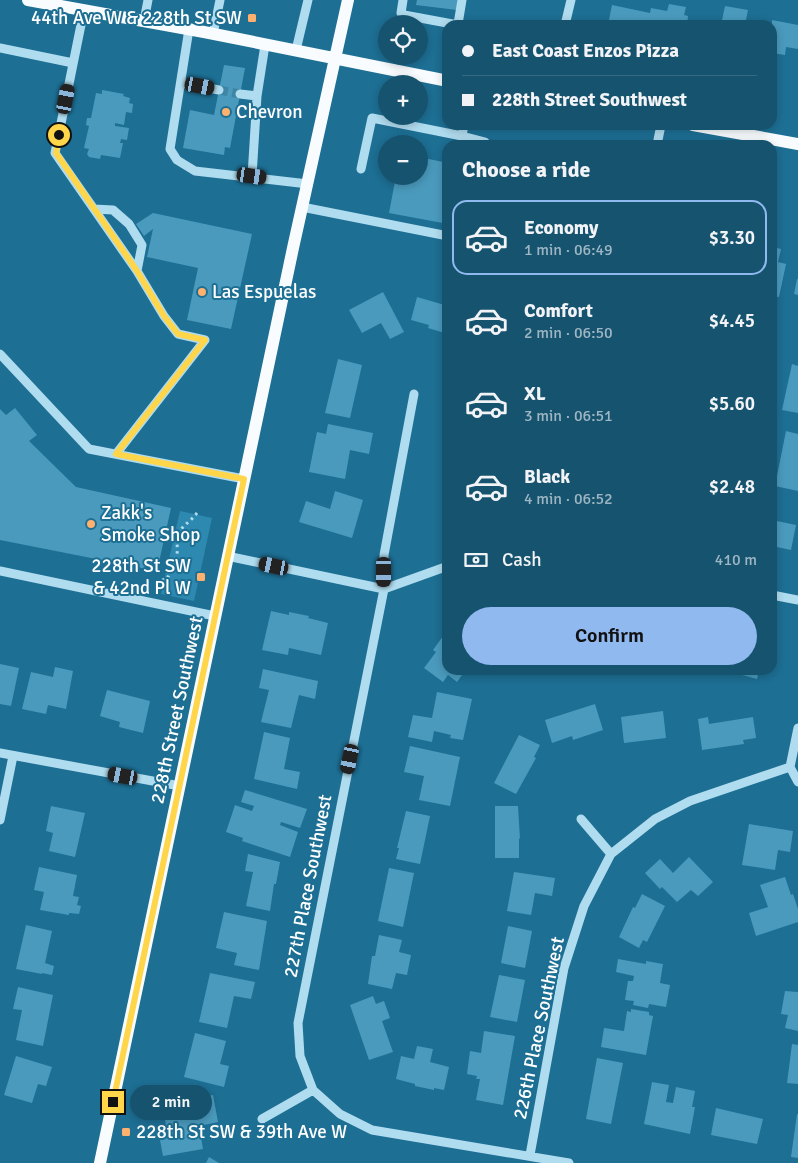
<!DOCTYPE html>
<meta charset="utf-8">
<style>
body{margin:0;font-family:Signika,sans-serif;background:#235d77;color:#f1f3f6;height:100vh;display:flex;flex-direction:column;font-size:19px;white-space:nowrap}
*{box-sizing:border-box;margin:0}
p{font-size:16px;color:#9eb6c3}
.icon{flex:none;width:28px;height:28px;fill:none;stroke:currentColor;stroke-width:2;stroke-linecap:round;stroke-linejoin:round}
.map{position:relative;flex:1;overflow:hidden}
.sheet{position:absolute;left:442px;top:140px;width:335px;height:535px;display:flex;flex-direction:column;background:#16536f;border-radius:15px;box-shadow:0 2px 8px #0003}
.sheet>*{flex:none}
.hud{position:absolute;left:442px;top:20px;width:335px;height:110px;border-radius:15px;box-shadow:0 2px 8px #0003;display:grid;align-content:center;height:110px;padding:0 20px;background:#16536f}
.controls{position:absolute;left:378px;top:15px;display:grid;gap:10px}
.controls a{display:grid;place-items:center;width:50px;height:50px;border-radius:50%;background:#16536f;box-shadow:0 2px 8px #0003;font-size:25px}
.end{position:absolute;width:22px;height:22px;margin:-11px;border:6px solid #ffd54a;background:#111;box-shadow:0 0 0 2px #111}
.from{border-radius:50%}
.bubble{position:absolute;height:35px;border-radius:18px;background:#16536f;box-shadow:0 2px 8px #0003;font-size:16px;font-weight:600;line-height:35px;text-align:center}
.car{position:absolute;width:15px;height:30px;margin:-15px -8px;border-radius:6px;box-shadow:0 0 4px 1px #0007;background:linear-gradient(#222 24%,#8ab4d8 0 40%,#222 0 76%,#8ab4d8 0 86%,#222 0)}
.hud b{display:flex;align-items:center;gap:18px;height:48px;font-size:19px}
.hud b+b{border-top:1px solid #356982}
.hud i{width:12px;height:12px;background:#f1f3f6}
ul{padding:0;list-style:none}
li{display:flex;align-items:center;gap:15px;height:75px;margin:0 10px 8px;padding:0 10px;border:2px solid transparent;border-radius:15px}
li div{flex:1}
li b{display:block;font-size:19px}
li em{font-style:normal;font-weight:600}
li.current{border-color:#90b9f0}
li>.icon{width:45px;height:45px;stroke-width:1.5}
h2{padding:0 20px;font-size:22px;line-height:60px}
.pay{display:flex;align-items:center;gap:12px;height:55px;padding:0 20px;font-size:19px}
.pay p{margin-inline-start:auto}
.action{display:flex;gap:10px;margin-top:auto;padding:10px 20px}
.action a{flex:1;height:58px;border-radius:30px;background:#90b9f0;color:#111;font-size:20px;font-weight:600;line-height:58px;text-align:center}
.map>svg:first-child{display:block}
</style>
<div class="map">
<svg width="798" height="1163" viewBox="0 0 798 1163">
<rect width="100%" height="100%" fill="#1d6f94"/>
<path fill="#2e89b0" d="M180,511L212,518L194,601L161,594Z"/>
<path fill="#4a9abd" d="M417,0H459L457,10L416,5Z
M669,4L686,7L684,15L688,16L687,25H608L612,5L650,13L651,8L667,11Z
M725,6L748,10L745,25H721Z
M772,20L798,25V49L786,47L785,55L772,53Z
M224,65L245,68L230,148L225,147L224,155L183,148L190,110L214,115Z
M102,90L124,94L123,96L130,98L129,103L133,104L132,113L126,112L124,125L115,123V126L129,128L127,140L121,139L120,143H123L120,158L101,155L100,159L89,157L87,154L89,149L84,148L89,126L86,125L87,118H91L96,93L102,94Z
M419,157L448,163V224L389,213L396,176H419Z
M153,213L252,234L231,329L187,320L198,268L147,257L153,229L144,236L136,224Z
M772,247L781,249L778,262L786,264L779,297L772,296Z
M797,279H798V295L794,294Z
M383,292L404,332L390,339L381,323L362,333L349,310Z
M417,297L448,306V334L428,328L429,325L411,320Z
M338,359L362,365L350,418L325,413Z
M792,364L798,366V413L782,410Z
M15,408L37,435L29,441L76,487L171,508L157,571L0,540V409L6,415Z
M328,424L373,433L369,454L350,450L345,479L309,472L317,432L326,434Z
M786,431L798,434V491L775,486Z
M335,491L363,500L352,538L299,522L306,501L330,509Z
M772,520L796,525L791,550L772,546Z
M271,611L289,615V612L309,616L308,618L328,623L321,655L289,648L288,655L262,650Z
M446,632L448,670H469L467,672L465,671L457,682L448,675L443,682L424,668L436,652L433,650Z
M0,664L19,668L11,706L0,704Z
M55,667L73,671L66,709L48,705L46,714L22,709L31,672L53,677Z
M263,669L318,681L315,699L299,695L291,728L261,722L269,690L259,688Z
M735,670H759L757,679L735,673Z
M107,690L150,701L143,733L119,727L120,722L100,716Z
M437,692L472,699L463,740L450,738L451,735L434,731L432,742L408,737L413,715L432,718Z
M595,704L603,730L573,740L572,736L552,743L545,720Z
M663,711L666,738L624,743L621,717Z
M708,717L709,724L753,717L756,738L743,740L744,744L702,750L698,719Z
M264,732L290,738L284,769L300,772L297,789L254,779Z
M519,735L540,745L534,757L536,758L516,794L494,783Z
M410,746L460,757L450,806L419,800L424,776L404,772Z
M245,790L307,809L300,828L281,822L280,825L298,832L290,857L242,841L243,838L226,832L235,805L252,811L254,806L241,802Z
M51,806L85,813L75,857L49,851L53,833L46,831Z
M495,806H518L520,839L519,838V858H495Z
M406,811L430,816L420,864L396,859L399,848H397Z
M749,824L793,831L790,852L778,850L775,870L742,865Z
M248,854L280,862L276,884H274L270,911L246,906L253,872L245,871Z
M689,857L713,882L698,896L691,890L677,902L662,887L660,889L645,873L660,859L673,873Z
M39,867L77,875L73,896L79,897L77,905L81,906L79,914L69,913V915L40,910L44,892L34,890Z
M389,868L414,873L403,927L378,921Z
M514,872L555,878L552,896L535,893L531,915L507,911Z
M785,877L791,895L793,894L798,909V922L756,936L749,913L768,907L760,885Z
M642,894L665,906L647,942L643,940L639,948L619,937L633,907L635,908Z
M224,912L267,921L259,970L234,965L237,953L216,948Z
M26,925L52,931L45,963L54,966L52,975L42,973V974L16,969Z
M508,926L532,931L525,968L501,963Z
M379,935L402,940L399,952L411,955L407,975L396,973L392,989L368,984L372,956H375Z
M618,959L646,964V961L663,964L660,983L670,985L666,1007L649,1004L648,1008L633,1005L634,1001L625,1000L628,981H633L634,976L616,972Z
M210,973L255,982L251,999L234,996L227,1028L199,1022Z
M499,975L525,980L517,1022L490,1017Z
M18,987L53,995L43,1046L16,1040L22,1010L13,1009Z
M785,991L798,992V1031L785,1028L788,1015L781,1014Z
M373,996L376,1004L384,1001L390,1018L382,1021L393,1052L369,1060L350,1005Z
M631,1009L649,1012V1015L653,1016L646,1055L601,1047L604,1028L624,1031L627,1011L631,1012Z
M484,1031L515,1036L503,1105L476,1100L480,1079H476L477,1076L467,1074L470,1051L481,1053Z
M195,1033L226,1041L220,1064L229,1066L224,1087L184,1077Z
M792,1044L798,1045V1084L787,1083Z
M417,1046L433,1049L430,1062L449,1067L444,1090L434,1088V1090L415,1086V1084L396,1079L401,1056L414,1059Z
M16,1056L52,1067L46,1086L38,1084L32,1103L4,1095Z
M597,1058L623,1063L611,1124L586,1119Z
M652,1082L669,1085L666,1102L673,1103L676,1087L695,1091L692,1107H695L690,1134L644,1124Z
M213,1095L218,1122L199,1126L203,1149L163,1156L160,1140L168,1138L163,1107L189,1102V1100Z
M716,1108L763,1119L757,1144L711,1135Z
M797,1114H798V1158L791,1157Z
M209,1157L219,1163H206Z"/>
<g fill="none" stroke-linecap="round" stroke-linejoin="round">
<path stroke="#3f85a4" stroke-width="9" stroke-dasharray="9 4.5" stroke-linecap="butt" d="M219,90L240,94"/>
<path stroke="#b0dcef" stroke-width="3" stroke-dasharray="2.5 4" stroke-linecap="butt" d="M162,580L167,579C169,575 177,557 177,554C178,548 176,541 178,535C182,524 193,521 198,511"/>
<path stroke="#b0dcef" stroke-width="9" d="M403,0L401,13L404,15L458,25
M84,10L55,153L137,271L164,316L178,334L205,340L116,454
M144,21L148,0
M458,24L462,0
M565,25L571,0
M189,29L170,149L177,160L195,171L308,184
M213,34L220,0
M0,48L73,63
M296,50L308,0
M182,83L219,90
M240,94L257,96
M464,125L462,136L485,142L484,145
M657,145L661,125
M361,169L372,118L462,136
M252,176L257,96L265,45
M302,207L448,236
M94,209L113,210L129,224L142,245L137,271
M0,354L89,449L244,479
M227,556L384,589L448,566
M0,571L215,616
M772,595L798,600
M0,753L180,786
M790,767L798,782
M581,819L611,854
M0,820L13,756
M313,1090L340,1114L372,1130L569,1163
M262,1119L313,1090L300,1056L298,1023L384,589V555L414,394
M530,1155L564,968L584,906L611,854L655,819L690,801L790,767L798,728"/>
<path stroke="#f8fcff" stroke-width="12" d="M28,0L204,32L448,81
M693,125L798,144
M100,1163L293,248L348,0"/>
</g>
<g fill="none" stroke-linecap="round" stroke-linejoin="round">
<path stroke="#ffd54a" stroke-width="6" d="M59,135L56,153L137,271L164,316L178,334L205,340L116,454L244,479L113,1102"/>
</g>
<g fill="#feb06f" stroke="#1d6f94" stroke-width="2">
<rect x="247" y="13" width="10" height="10" rx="2.5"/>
<circle cx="226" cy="112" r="5"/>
<circle cx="202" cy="292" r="5"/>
<circle cx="91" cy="524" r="5"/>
<rect x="196" y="572" width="10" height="10" rx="2.5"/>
<rect x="121" y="1127" width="10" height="10" rx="2.5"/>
</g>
<g text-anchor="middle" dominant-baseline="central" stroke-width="4" stroke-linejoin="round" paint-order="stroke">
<g font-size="19" fill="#fff" stroke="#1d6f94" text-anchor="start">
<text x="242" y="18" text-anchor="end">44th Ave W &amp; 228th St SW</text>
<text x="236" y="112">Chevron</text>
<text x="212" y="292">Las Espuelas</text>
<text x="101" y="513">Zakk's<tspan x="101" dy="22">Smoke Shop</tspan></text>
<text x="191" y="566" text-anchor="end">228th St SW<tspan x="191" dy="22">&amp; 42nd Pl W</tspan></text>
<text x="136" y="1132">228th St SW &amp; 39th Ave W</text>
</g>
<g font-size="19" fill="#fff" stroke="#1d6f94">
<text transform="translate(177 710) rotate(-78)">228th Street Southwest</text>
<text transform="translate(308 886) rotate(-79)">227th Place Southwest</text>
<text transform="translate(539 1028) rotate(-78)">226th Place Southwest</text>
</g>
</g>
</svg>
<div class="controls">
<a><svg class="icon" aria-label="locate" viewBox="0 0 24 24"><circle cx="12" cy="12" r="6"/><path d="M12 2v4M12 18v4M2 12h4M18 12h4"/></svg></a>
<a>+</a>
<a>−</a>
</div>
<i class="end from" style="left:59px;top:135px"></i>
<i class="end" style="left:113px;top:1102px"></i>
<div class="bubble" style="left:130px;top:1085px;width:82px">2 min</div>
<i class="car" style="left:200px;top:86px;rotate:101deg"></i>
<i class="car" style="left:66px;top:99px;rotate:11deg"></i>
<i class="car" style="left:252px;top:176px;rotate:98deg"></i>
<i class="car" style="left:274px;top:566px;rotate:282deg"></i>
<i class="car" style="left:384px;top:572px;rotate:180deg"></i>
<i class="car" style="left:350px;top:759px;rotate:192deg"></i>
<i class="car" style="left:123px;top:776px;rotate:281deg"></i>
<div class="hud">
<b><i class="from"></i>East Coast Enzos Pizza</b>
<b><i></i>228th Street Southwest</b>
</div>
<section class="sheet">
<h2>Choose a ride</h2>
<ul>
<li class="current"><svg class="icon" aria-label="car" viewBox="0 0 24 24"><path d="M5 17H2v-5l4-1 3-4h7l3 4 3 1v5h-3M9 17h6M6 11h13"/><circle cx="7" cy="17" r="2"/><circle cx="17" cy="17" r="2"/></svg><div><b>Economy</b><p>1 min · 06:49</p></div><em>$3.30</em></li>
<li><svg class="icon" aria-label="car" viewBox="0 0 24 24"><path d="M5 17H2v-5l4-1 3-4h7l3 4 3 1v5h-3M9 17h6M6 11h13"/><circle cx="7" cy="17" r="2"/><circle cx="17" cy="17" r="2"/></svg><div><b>Comfort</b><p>2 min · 06:50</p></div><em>$4.45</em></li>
<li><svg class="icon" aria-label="car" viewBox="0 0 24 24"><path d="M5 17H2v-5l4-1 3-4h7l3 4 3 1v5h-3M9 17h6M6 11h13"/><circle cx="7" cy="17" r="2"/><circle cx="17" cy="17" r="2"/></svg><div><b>XL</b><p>3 min · 06:51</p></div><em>$5.60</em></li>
<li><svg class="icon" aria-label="car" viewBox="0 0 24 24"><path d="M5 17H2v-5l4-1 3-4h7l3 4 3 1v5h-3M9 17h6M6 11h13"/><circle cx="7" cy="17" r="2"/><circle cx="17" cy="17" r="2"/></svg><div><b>Black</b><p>4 min · 06:52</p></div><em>$2.48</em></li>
</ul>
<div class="pay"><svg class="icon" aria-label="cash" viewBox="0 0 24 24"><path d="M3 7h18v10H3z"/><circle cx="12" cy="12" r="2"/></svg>Cash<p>410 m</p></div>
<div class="action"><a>Confirm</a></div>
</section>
</div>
